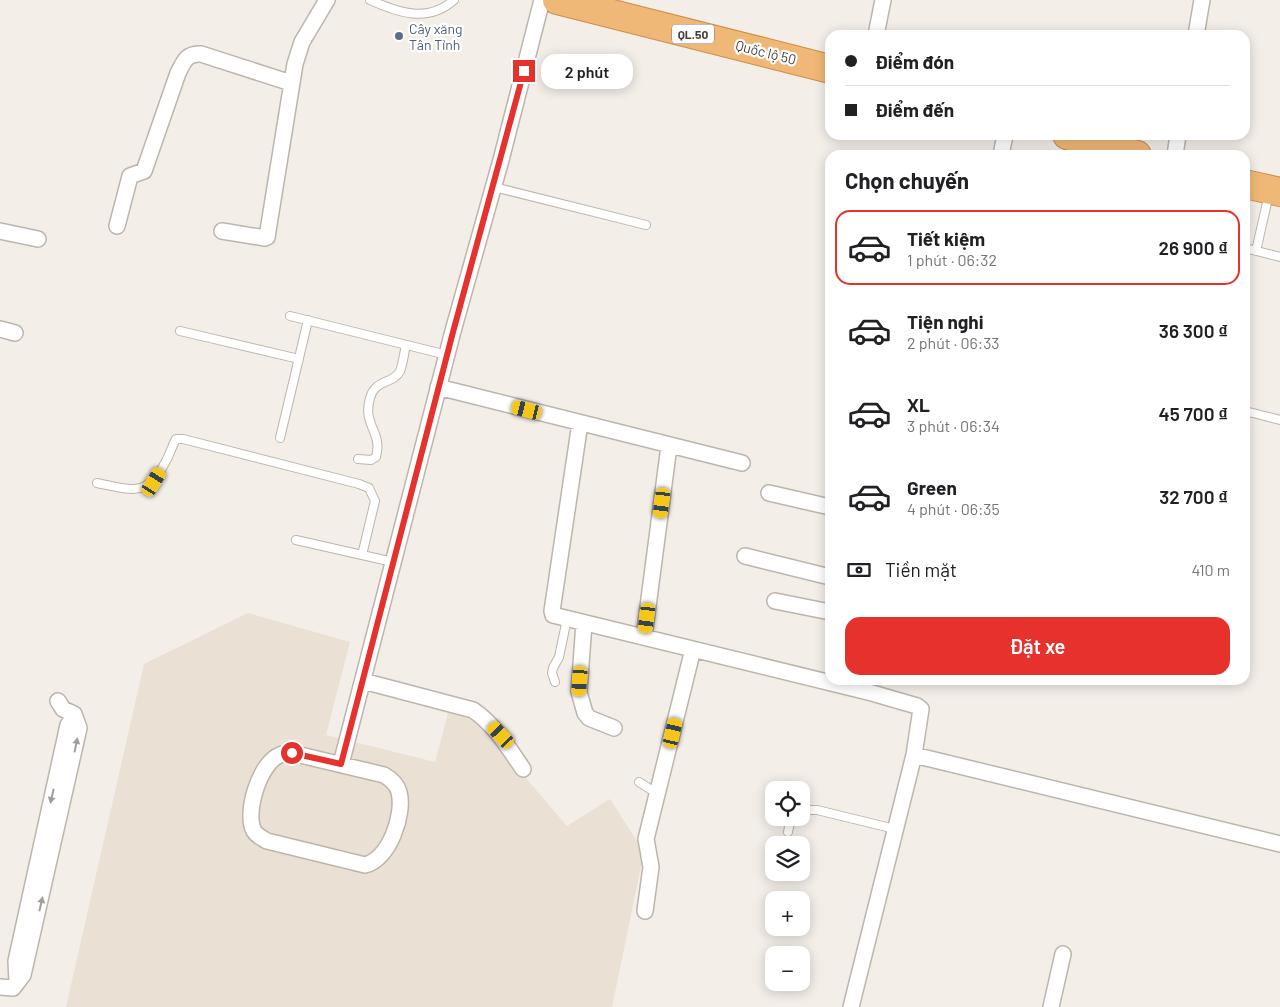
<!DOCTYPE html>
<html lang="vi">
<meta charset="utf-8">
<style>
body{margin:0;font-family:Barlow,sans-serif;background:#f6f6f6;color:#202124;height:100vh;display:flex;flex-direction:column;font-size:19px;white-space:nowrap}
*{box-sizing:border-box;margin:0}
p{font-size:16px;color:#757577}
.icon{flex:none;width:28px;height:28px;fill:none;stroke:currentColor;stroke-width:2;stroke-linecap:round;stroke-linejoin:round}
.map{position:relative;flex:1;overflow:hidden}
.sheet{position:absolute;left:825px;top:150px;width:425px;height:535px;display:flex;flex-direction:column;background:#fff;border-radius:15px;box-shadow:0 2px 12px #0003}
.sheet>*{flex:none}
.guide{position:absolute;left:825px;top:30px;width:425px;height:110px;border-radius:15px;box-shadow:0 2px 12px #0003;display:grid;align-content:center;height:110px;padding:0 20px;background:#fff}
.fabs{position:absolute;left:765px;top:781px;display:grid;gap:10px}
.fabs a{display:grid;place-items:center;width:45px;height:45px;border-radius:10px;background:#fff;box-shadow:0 2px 12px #0003;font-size:25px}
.end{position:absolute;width:22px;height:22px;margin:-11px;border:6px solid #e6312c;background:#fff;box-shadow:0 0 0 2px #fff}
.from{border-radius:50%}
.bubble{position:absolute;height:35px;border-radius:15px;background:#fff;box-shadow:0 2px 12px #0003;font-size:16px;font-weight:600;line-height:35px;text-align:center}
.car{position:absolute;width:15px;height:30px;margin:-15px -8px;border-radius:6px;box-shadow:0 0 4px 1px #0007;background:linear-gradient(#f5c518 24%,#345 0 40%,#f5c518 0 76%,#345 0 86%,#f5c518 0)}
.guide b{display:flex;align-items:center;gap:18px;height:48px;font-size:19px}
.guide b+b{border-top:1px solid #e0e0e0}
.guide i{width:12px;height:12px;background:#202124}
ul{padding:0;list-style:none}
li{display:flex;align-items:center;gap:15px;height:75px;margin:0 10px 8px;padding:0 10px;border:2px solid transparent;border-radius:15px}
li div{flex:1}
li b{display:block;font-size:19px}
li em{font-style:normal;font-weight:600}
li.selected{border-color:#e6312c}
li>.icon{width:45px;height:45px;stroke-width:1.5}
h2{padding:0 20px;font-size:22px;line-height:60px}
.pay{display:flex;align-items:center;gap:12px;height:55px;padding:0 20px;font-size:19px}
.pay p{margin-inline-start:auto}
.button{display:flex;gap:10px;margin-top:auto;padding:10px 20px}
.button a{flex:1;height:58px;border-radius:15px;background:#e6312c;color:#fff;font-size:20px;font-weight:600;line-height:58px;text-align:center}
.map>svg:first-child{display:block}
</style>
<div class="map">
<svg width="1280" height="1007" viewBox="0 0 1280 1007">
<rect width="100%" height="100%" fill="#f3eee8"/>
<path fill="#eae1d4" d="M248,613L350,642L326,735L435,762L450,706L477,721L567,826L610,799L644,852L612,1007H66L144,664Z"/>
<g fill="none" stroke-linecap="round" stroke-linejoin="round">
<g stroke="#bdb5ac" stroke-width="10">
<path id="lane" d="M370,0C399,13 428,23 454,0
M494,187L646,225
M1245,248L1280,257
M1256,251L1269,194
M290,316L447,355
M180,331L299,359
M1245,411L1280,420
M280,438L308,320
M358,459L371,460L376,457C383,431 362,426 370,398C375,379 394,384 400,371C403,364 404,353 406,345
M97,483C132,490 147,498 166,461C170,454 172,446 176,439H183L359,484L369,488L375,501L362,555
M296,540L393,562
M555,682L552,673L553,668L559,657L567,619
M639,782L658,794
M801,810H817L895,829
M788,832L791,818"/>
</g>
<g stroke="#bdb5ac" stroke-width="18">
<path id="street" d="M876,35L883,0
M1196,35L1202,0
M1001,155L1005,135
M1175,155L1178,135
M117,226L129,180L130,176L144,171L178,73C184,61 187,53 201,54L291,83
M0,231L38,239
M222,231L265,238L267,237L295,64L302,42L327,0
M0,329L15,333
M438,387L742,463
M580,423L552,611L553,615L872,693L917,706L921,709L914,755L851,1007
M769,493L830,507
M745,556L830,577
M775,601L830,612
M584,623L579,692L585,713L589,718L614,728
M644,637L669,446
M363,681L473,710C495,725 508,747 523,769
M292,753L384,775C391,779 397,784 399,792C405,814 389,860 365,865L267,841C262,838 257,836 254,831C244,813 260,762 280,755C284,753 289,754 292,753Z
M914,755L1280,844
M341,764L453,331L501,160L542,0
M645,911L651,867L646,839L693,649
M17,982L16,961L68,725L74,717
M0,987L13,988L23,975L79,728L74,714L63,709L58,701
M1051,1007L1063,954"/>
</g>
<g stroke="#cf8b46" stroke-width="30">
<path id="highway" d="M557,0L830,69
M1067,135L1137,155
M1245,184L1280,192"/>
</g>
<use href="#lane" stroke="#fff" stroke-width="8"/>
<use href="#street" stroke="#fff" stroke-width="15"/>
<use href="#highway" stroke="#f0b876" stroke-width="28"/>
</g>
<defs><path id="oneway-solid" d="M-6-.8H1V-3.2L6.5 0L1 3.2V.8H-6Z" transform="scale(1.25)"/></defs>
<g fill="#a29e9c">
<use href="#oneway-solid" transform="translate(76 745) rotate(-78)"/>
<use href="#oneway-solid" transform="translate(52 796) rotate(103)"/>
<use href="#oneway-solid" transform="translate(41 904) rotate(-77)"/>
</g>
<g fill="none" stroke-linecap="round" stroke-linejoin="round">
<path stroke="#e6312c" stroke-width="6" d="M292,753L341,764L453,332L524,71"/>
</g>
<circle fill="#5c6f8a" stroke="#fff" stroke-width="2" cx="399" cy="36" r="5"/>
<g text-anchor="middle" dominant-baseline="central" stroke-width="4.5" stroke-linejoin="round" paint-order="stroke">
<rect fill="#fff" stroke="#7d7874" stroke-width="1" x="672" y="24.5" width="42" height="19" rx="4"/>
<g font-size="12" font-weight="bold" fill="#453e38">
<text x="693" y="34">QL.50</text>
</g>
<g font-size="14" fill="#4e5e75" stroke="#fff" text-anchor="start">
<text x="409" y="28">Cây xăng<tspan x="409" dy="16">Tân Tỉnh</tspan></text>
</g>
<g font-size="14" fill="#453e38" stroke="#fff">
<text transform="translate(766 52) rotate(14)">Quốc lộ 50</text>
</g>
</g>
</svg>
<div class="fabs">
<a><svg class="icon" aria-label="locate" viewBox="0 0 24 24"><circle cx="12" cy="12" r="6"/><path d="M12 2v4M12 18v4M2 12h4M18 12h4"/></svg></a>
<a><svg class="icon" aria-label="layers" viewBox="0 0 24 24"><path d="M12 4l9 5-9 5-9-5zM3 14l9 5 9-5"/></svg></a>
<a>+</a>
<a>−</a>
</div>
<i class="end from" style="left:292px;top:753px"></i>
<i class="end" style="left:524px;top:71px"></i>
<div class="bubble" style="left:541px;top:54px;width:92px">2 phút</div>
<i class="car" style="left:527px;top:410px;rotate:284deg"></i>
<i class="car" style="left:154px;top:482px;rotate:32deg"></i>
<i class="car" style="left:662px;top:503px;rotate:187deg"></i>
<i class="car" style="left:647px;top:618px;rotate:187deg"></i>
<i class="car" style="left:580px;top:681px;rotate:184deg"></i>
<i class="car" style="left:673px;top:733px;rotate:13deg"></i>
<i class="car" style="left:501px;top:735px;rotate:317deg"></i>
<div class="guide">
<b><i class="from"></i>Điểm đón</b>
<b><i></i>Điểm đến</b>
</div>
<section class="sheet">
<h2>Chọn chuyến</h2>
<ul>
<li class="selected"><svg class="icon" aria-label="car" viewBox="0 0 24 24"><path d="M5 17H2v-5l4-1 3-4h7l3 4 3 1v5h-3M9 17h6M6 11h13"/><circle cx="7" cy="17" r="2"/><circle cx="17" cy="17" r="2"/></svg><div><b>Tiết kiệm</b><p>1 phút · 06:32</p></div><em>26 900 ₫</em></li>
<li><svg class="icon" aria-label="car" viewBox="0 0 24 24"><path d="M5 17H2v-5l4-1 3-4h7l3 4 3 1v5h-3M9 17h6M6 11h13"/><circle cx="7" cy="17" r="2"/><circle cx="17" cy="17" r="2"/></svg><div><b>Tiện nghi</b><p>2 phút · 06:33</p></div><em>36 300 ₫</em></li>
<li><svg class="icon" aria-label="car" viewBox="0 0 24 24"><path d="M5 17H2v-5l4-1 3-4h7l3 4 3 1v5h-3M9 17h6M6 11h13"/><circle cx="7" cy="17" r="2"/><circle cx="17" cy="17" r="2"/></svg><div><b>XL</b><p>3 phút · 06:34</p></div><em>45 700 ₫</em></li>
<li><svg class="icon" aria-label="car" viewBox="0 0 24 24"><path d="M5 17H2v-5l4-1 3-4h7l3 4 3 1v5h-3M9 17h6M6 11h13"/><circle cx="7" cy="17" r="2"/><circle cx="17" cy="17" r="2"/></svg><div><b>Green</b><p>4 phút · 06:35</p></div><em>32 700 ₫</em></li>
</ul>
<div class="pay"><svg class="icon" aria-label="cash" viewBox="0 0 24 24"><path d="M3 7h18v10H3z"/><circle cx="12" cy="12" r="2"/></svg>Tiền mặt<p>410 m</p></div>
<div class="button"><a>Đặt xe</a></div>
</section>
</div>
